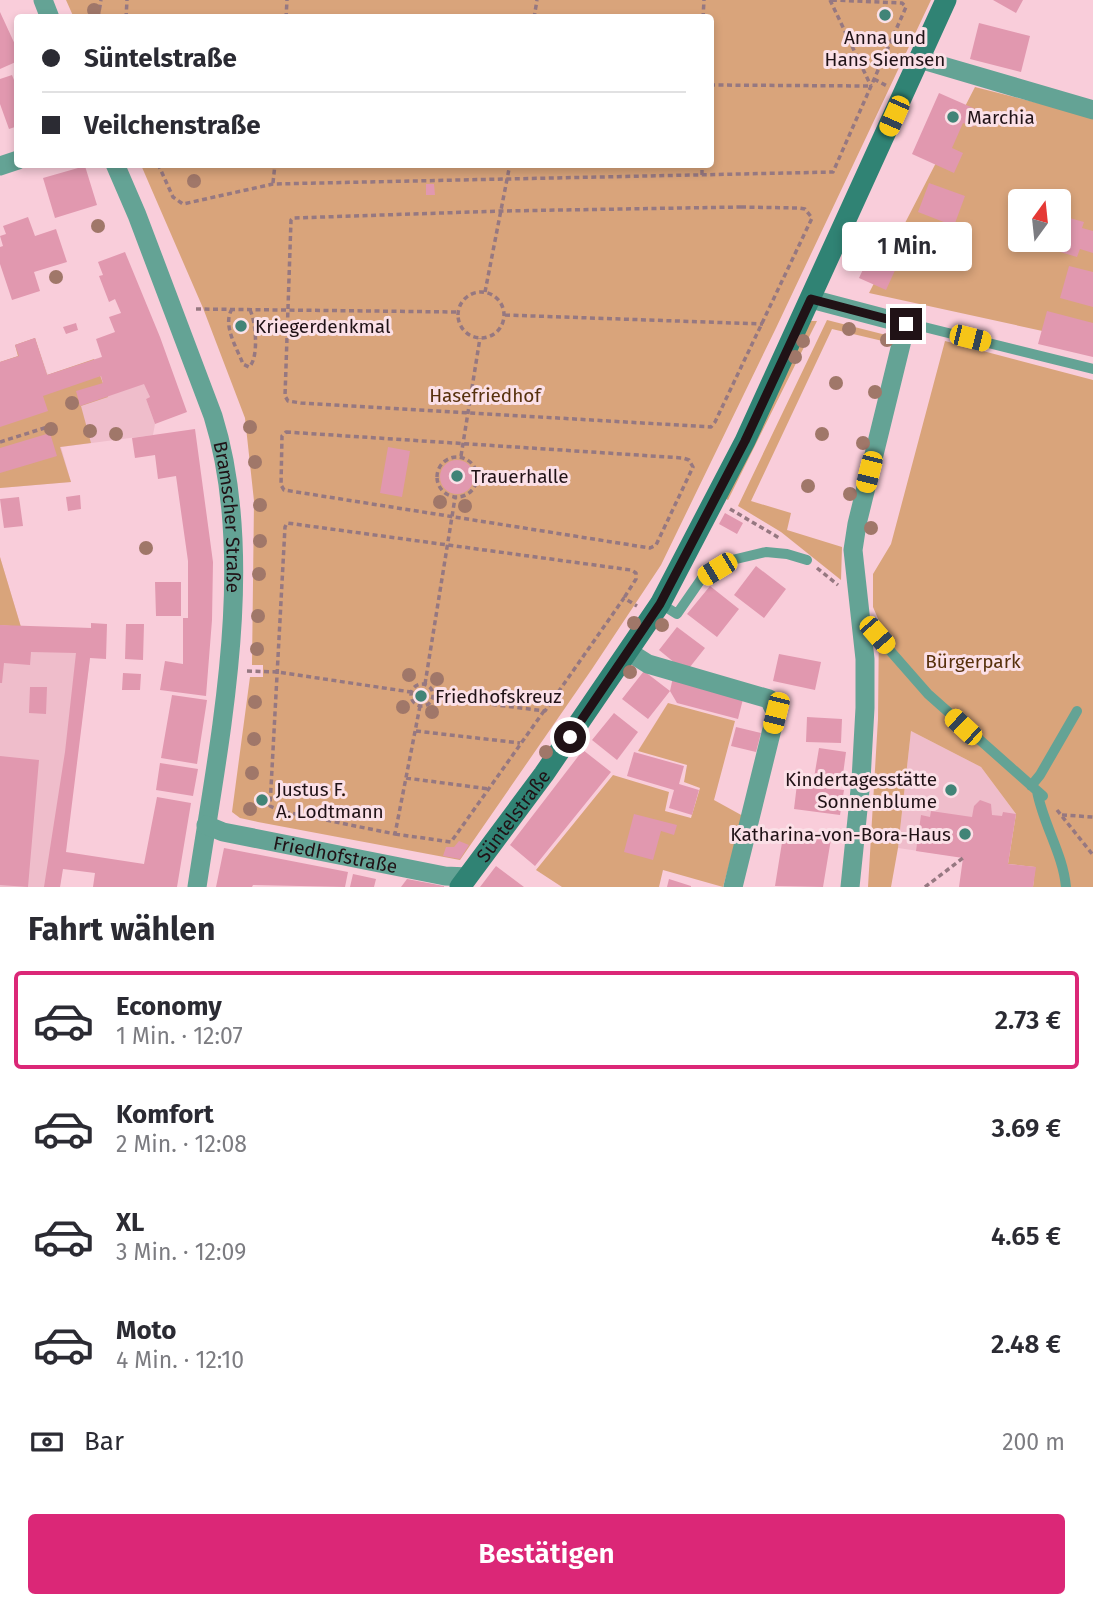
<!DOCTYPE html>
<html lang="de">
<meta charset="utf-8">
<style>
body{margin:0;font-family:"Fira Sans",sans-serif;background:#f7f7f7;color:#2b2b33;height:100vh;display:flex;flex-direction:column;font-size:26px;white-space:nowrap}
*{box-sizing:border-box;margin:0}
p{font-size:23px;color:#7c7c81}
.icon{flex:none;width:38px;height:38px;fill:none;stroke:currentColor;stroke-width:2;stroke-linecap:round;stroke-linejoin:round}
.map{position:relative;height:887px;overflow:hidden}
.sheet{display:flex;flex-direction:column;background:#fff;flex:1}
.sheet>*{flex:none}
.hud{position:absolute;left:14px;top:14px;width:700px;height:154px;border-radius:7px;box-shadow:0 4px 10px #0003;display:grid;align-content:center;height:154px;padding:0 28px;background:#fff}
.needle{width:46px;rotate:15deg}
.tools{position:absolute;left:1008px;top:189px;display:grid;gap:14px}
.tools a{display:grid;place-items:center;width:63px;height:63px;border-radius:7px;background:#fff;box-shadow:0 4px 10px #0003;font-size:35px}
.end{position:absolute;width:32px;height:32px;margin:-16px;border:9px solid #201216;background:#fff;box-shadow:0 0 0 4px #fff}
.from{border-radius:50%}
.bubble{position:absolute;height:49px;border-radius:7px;background:#fff;box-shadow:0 4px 10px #0003;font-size:23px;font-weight:600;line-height:49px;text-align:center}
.car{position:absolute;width:21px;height:42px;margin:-21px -10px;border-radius:9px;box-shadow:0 0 5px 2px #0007;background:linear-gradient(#f5c518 24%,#345 0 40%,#f5c518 0 76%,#345 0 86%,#f5c518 0)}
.hud b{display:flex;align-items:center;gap:24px;height:66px;font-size:26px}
.hud b+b{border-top:2px solid #e1e1e2}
.hud i{width:18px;height:18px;background:#2b2b33}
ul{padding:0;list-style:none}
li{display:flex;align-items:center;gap:21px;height:98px;margin:0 14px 10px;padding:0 14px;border:4px solid transparent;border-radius:7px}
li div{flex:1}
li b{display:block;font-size:26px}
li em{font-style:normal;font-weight:600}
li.active{border-color:#db2777}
li>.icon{width:63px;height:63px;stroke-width:1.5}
h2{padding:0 28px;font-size:32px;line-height:84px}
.pay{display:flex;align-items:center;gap:18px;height:77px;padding:0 28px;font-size:26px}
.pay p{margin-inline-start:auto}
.cta{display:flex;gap:14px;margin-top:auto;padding:14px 28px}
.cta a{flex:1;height:80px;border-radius:7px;background:#db2777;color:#fff;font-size:28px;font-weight:600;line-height:80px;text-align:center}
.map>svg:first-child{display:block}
</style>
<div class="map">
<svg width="1093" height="887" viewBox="0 0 1093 887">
<rect width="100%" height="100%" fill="#f9cdda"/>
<path fill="#efbdcb" d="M35,338L48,375L131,347L150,397L146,399L155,424L153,435L61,447L71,482L0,488V362L18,356L15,345Z
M0,557L21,627L91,628L90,658L60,887H0Z
M911,731L981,767L1016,814L1008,864L898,848Z"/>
<path fill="#d9a47b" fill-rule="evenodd" d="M66,0H931L776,328L661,565L592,669L460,860L258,822L240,818L232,812L250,677H263V665H252L254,501L245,418L203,308L141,165L710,164V18H74Z
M975,87L1093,117V342L869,293ZM1020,201H1059V240H1020Z
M827,320L886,335L891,343L832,329L751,501L791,513L787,530L842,547L841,580L781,532L738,506Z
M809,321H817L728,500L723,497Z
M35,338L47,375L94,359L108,397L81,406L91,443L60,447L71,482L0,488V362L18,356L15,345Z
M945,341L1093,380V887H1033L1035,867L1008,864L1016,814L981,767L911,731L898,848L891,887H868L878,719L879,621L873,607V574L891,544Z
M0,557L21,627L0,625Z
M668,703L735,721L714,800L743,816L723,887L663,870L659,887H562L536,870L613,775L669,792L665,811L691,818L700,788L684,782L687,765L638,751Z"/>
<path fill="#e198af" d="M993,0H1023L1016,13Z
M0,12L18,51V61L0,69Z
M979,23L1030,36L1021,72L970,59Z
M12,75L18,90V126L9,129L0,104V79Z
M939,93L980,111L973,127L963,123L952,148L963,153L954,173L912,154Z
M85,166L97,205L55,218L43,178Z
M929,183L965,196L954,226L918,212Z
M426,184H434L435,195H426Z
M28,217L35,236L56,229L67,262L34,272L40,291L12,300L0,264V247L3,246L0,236L6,234L3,226Z
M1066,217L1084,222L1082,228L1093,231V253L1080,249L1077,257L1057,251L1059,244L1047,240H1059V223L1063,224Z
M882,229L908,242L886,290L859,278Z
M125,252L160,337L187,412L155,424L146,399L150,397L144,384L80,406L76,391L103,383L101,376L43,396L48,411L0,427V362L19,356L15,345L35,338L47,375L102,357L96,339L115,332L109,317L121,313L115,299L109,302L99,276L103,275L98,262Z
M1069,266L1093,272V307L1060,298Z
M1047,311L1093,323V357L1038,344Z
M76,323L78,330L66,334L63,327Z
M195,429L213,562L212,620L206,696L160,690L165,661L183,664V618H188V561L176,476L158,479L155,455L135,458L132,438Z
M50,433L57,456L0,473V448Z
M388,447L410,451L402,497L380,493Z
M440 477a17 17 0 1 1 34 0a17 17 0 1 1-34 0Z
M80,495L81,509L68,511L66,497Z
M19,497L23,526L4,528L0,499Z
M725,513L743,523L737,534L719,524Z
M756,566L786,589L764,618L734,595Z
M155,582H181V616H156Z
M710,586L739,609L717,637L687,614Z
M91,623L107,624L106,659L90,658L66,852L144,864L157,797L191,803L177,887H93L95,873L63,869L60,887H44L65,752L76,653L31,652L30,665L4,663L2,683H0V625L91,628Z
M126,624H144L143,660L125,659Z
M677,627L705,648L686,672L659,650Z
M779,654L821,662L815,690L773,681Z
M644,671L670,691L648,719L622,699Z
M123,673L141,674L140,690H122Z
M673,677L744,695L738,719L677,703L670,691Z
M30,687H47L46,714L29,713Z
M172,695L207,700L197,764L161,758Z
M614,713L638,732L617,760L592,740Z
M807,717L842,719L841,743L806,742Z
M736,727L761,733L756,752L731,746Z
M819,748L846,752L842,782L814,778Z
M583,750L611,772L535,866L510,845Z
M634,752L684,766L679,784L699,790L692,815L669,808L674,790L627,776Z
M0,756L39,760L28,887L0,885Z
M160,763L198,769L193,796L156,790Z
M797,784L844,790L840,815L794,809Z
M980,800L991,804L992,815L1002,816L1003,812L1016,814L1008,864L1036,867L1033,887H959L963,858L916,851L921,815L930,817L931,811L972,817L974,806Z
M634,814L677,825L674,835L661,831L653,860L624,852Z
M784,830L831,839L823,887L775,886Z
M459,841L469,845L460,859L443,856L446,847H454Z
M224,848L348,872L345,887L253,885L252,887H216Z
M496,866L524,887H480Z
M353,874L376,879L374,887H350Z
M407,879L444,886V887H401Z
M669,879L691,886V887H667Z"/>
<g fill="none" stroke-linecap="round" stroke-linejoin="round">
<path stroke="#967881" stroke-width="3.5" stroke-dasharray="5 3.5" stroke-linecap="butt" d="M830,0L871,86
M98,18L101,0
M126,18L127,0
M286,18L287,0
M534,18L537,0
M703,18L704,0
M874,79L887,86
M710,85L871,86
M158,164L173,197L183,204L273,184L833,172L906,7L902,3L832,0
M702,175V164
M273,183L275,164
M741,207L799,208L805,209L812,218L715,422L711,427L301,403L288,401L285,396L291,220L293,218L502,211Z
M458 315a23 23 0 1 1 46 0a23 23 0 1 1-46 0Z
M485,292L510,164
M196,309L458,312
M232,309C222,325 237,348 243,364L249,367C259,359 256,321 250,310
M505,315L763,324
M286,432L683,458L689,460L693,467L656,545L650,548L284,490L281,485L282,436Z
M0,442L54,425
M461,456L480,338
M437 477a20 20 0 1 1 40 0a20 20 0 1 1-40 0Z
M730,509L781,539
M817,568L838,585
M247,671L277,672L411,692
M425,684L455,498
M411 695a11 11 0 1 1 22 0a11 11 0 1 1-22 0Z
M433,697L545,711L624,598L637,606
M420,706L395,834L281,811L270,806L285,527L287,523L631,570L636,573V579L624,598
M416,731L520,743
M406,778L489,789
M1057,810L1093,855
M1062,815L1093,817
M395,834L451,842L544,711
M925,887L963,858"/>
<path stroke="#64a395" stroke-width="10" d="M906,324L920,326L1093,369
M661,604L677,614L702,578L732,560L766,552L787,554L807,560
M864,621L928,694L1043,796
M1031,786L1040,775L1077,711
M1037,791C1043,824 1063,854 1066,887"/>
<g stroke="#64a395" stroke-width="19">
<path d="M43,0L50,18"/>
<path d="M919,59L1093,110"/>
<path id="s1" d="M115,164L137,215L213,416C258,561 219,740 197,887"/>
<path d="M0,166L18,160"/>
<path d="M811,299L906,324L857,524L853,550L865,659V708L861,780L850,887"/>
<path d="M629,652L648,664L769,699L776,713L733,887"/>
<path id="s2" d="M206,825L223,832L445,876L468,877"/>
</g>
<path stroke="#308374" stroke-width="21" id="s3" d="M460,887L544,774L660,604L745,441L946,0"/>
</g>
<g fill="#a07769">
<circle cx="94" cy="10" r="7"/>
<circle cx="194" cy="181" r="7"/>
<circle cx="98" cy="226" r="7"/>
<circle cx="56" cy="277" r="7"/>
<circle cx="849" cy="329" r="7"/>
<circle cx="887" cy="340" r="7"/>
<circle cx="803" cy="341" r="7"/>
<circle cx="795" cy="357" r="7"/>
<circle cx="836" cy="383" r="7"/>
<circle cx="875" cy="392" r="7"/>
<circle cx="72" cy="403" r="7"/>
<circle cx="250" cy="427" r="7"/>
<circle cx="51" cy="429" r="7"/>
<circle cx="90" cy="431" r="7"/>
<circle cx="116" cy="434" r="7"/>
<circle cx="822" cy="434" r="7"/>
<circle cx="863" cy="443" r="7"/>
<circle cx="255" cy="462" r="7"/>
<circle cx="808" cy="486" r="7"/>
<circle cx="850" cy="494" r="7"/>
<circle cx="440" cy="502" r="7"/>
<circle cx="260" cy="505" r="7"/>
<circle cx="465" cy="506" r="7"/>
<circle cx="871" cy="528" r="7"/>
<circle cx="260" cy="541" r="7"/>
<circle cx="146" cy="548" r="7"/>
<circle cx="259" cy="574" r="7"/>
<circle cx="258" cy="616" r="7"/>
<circle cx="634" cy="623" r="7"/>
<circle cx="662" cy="625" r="7"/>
<circle cx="257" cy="649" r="7"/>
<circle cx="630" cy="672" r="7"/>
<circle cx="409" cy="675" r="7"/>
<circle cx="437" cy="679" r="7"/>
<circle cx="255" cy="702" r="7"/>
<circle cx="403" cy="707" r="7"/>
<circle cx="432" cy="712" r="7"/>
<circle cx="254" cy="739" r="7"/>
<circle cx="546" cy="752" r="7"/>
<circle cx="252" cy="773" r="7"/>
<circle cx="250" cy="809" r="7"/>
</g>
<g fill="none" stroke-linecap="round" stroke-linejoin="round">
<path stroke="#201216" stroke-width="9" d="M570,737L660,604L745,441L811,299L906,324"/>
</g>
<g fill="#418477" stroke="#fbe0e7" stroke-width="2.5">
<circle cx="885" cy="15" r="7"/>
<circle cx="953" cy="117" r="7"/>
<circle cx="241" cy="326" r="7"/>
<circle cx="457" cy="476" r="7"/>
<circle cx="421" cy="696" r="7"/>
<circle cx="951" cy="790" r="7"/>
<circle cx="262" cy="800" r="7"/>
<circle cx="965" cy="834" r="7"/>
</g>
<g text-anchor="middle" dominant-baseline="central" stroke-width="6" stroke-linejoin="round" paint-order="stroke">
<g font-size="19" fill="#201216" stroke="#fbe0e7" text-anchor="start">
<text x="885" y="37" text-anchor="middle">Anna und<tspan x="885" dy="22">Hans Siemsen</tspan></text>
<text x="967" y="117">Marchia</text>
<text x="255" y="326">Kriegerdenkmal</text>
<text x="471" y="476">Trauerhalle</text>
<text x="435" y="696">Friedhofskreuz</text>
<text x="937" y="779" text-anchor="end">Kindertagesstätte<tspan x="937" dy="22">Sonnenblume</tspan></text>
<text x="276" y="789">Justus F.<tspan x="276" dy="22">A. Lodtmann</tspan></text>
<text x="951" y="834" text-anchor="end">Katharina-von-Bora-Haus</text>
</g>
<g font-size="19" fill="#57310d" stroke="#fbe0e7">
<text x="485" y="395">Hasefriedhof</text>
<text x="973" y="661">Bürgerpark</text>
</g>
<g font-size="19" fill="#201216" stroke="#fbe0e7">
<text stroke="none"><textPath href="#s1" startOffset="373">Bramscher Straße</textPath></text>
<text stroke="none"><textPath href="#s3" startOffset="89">Süntelstraße</textPath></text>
<text stroke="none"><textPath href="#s2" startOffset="133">Friedhofstraße</textPath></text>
</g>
</g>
</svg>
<div class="tools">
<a><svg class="needle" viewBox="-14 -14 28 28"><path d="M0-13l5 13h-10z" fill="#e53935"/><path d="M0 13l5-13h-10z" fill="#7c7c81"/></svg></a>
</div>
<i class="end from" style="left:570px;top:737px"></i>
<i class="end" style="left:906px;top:324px"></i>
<div class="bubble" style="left:842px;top:222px;width:130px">1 Min.</div>
<i class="car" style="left:894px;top:116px;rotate:204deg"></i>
<i class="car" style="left:970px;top:338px;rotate:104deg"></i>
<i class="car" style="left:869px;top:472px;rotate:194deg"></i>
<i class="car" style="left:717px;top:569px;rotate:239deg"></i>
<i class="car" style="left:877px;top:635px;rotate:139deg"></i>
<i class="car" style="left:776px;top:713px;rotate:194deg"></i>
<i class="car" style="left:963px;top:727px;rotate:313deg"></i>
<div class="hud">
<b><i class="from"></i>Süntelstraße</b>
<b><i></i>Veilchenstraße</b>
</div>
</div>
<section class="sheet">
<h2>Fahrt wählen</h2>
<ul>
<li class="active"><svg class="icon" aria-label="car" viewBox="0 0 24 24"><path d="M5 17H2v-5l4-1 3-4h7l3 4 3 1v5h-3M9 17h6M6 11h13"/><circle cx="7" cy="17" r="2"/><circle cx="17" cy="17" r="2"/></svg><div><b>Economy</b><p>1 Min. · 12:07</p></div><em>2.73 €</em></li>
<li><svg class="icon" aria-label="car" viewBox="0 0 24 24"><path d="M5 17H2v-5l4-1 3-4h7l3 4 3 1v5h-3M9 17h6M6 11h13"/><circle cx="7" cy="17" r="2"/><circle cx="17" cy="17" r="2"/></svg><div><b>Komfort</b><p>2 Min. · 12:08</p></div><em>3.69 €</em></li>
<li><svg class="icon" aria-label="car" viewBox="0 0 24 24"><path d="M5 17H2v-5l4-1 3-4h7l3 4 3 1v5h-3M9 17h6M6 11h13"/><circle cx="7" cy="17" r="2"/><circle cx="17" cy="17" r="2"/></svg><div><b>XL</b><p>3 Min. · 12:09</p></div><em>4.65 €</em></li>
<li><svg class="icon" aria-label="car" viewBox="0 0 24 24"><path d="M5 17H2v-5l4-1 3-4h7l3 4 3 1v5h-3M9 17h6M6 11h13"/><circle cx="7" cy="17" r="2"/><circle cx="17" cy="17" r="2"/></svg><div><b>Moto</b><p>4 Min. · 12:10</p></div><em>2.48 €</em></li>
</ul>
<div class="pay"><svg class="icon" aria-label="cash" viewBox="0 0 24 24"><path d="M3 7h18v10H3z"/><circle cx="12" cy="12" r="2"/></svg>Bar<p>200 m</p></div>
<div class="cta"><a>Bestätigen</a></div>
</section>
